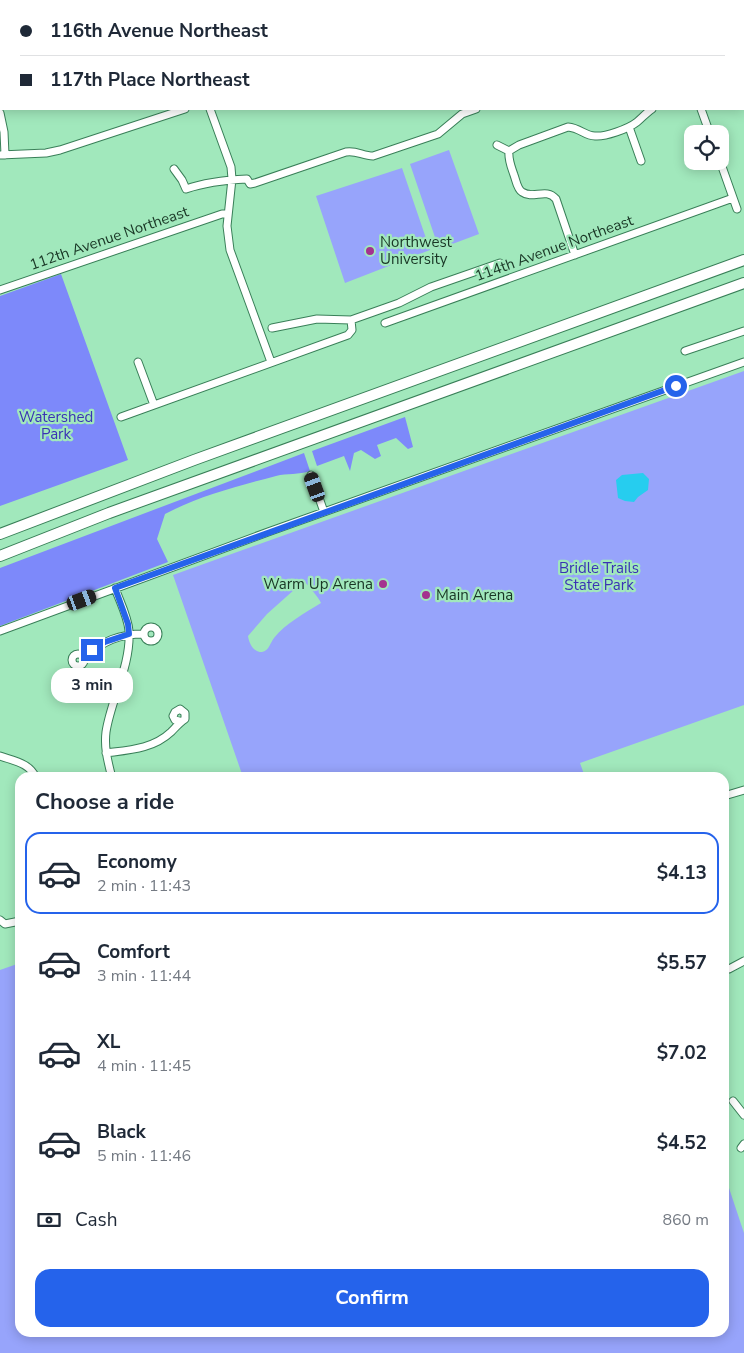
<!DOCTYPE html>
<meta charset="utf-8">
<style>
body{margin:0;font-family:"Nunito Sans",sans-serif;background:#f2f2f3;color:#1f2937;height:100vh;display:flex;flex-direction:column;font-size:19px;white-space:nowrap}
*{box-sizing:border-box;margin:0}
p{font-size:16px;color:#747a83}
.icon{flex:none;width:28px;height:28px;fill:none;stroke:currentColor;stroke-width:2;stroke-linecap:round;stroke-linejoin:round}
.map{position:relative;flex:1;overflow:hidden}
.side{position:absolute;left:15px;top:772px;width:714px;height:565px;display:flex;flex-direction:column;background:#fff;border-radius:15px;box-shadow:0 2px 12px #0003}
.side>*{flex:none}
.top-card{position:absolute;left:0px;top:0px;width:745px;height:110px;box-shadow:0 2px 12px #0003;display:grid;align-content:center;height:110px;padding:0 20px;background:#fff}
.fabs{position:absolute;left:684px;top:125px;display:grid;gap:10px}
.fabs a{display:grid;place-items:center;width:45px;height:45px;border-radius:10px;background:#fff;box-shadow:0 2px 12px #0003;font-size:25px}
.end{position:absolute;width:22px;height:22px;margin:-11px;border:6px solid #2563eb;background:#fff;box-shadow:0 0 0 2px #fff}
.from{border-radius:50%}
.bubble{position:absolute;height:35px;border-radius:15px;background:#fff;box-shadow:0 2px 12px #0003;font-size:16px;font-weight:700;line-height:35px;text-align:center}
.car{position:absolute;width:15px;height:30px;margin:-15px -8px;border-radius:6px;box-shadow:0 0 4px 1px #0007;background:linear-gradient(#222 24%,#8ab4d8 0 40%,#222 0 76%,#8ab4d8 0 86%,#222 0)}
.top-card b{display:flex;align-items:center;gap:18px;height:48px;font-size:19px}
.top-card b+b{border-top:1px solid #e0e1e3}
.top-card i{width:12px;height:12px;background:#1f2937}
ul{padding:0;list-style:none}
li{display:flex;align-items:center;gap:15px;height:82px;margin:0 10px 8px;padding:0 10px;border:2px solid transparent;border-radius:15px}
li div{flex:1}
li b{display:block;font-size:19px}
li em{font-style:normal;font-weight:700}
li.current{border-color:#2563eb}
li>.icon{width:45px;height:45px;stroke-width:1.5}
h2{padding:0 20px;font-size:22px;line-height:60px}
.pay{display:flex;align-items:center;gap:12px;height:55px;padding:0 20px;font-size:19px}
.pay p{margin-inline-start:auto}
.action{display:flex;gap:10px;margin-top:auto;padding:10px 20px}
.action a{flex:1;height:58px;border-radius:15px;background:#2563eb;color:#fff;font-size:20px;font-weight:700;line-height:58px;text-align:center}
.map>svg:first-child{display:block}
</style>
<div class="map">
<svg width="744" height="1353" viewBox="0 0 744 1353">
<rect width="100%" height="100%" fill="#a1e8bc"/>
<path fill="#97a4fb" fill-rule="evenodd" d="M449,150L479,234L439,249L410,164Z
M402,168L430,250L345,283L316,196Z
M744,371V705L580,763L585,777H243L173,575ZM304,581C308,585 319,598 321,603C305,613 286,623 274,638C270,643 269,651 262,652C253,652 249,643 248,636L267,614Z
M20,963V1332H724V1173L744,1233V1353H0V970Z"/>
<path fill="#7d89fa" d="M61,274L128,460L0,506V296Z
M405,417L413,447L408,449L396,438L377,445L381,456L375,459L361,450L354,453L350,471L344,456L317,466L312,451Z
M304,453L310,471C299,475 287,473 276,476C238,486 199,496 165,514L157,539L168,562L0,626V568Z"/>
<path fill="#26cdef" d="M643,473L649,479L648,490L638,497L634,502L625,501L618,498L616,480L622,475Z"/>
<g fill="none" stroke-linecap="round" stroke-linejoin="round">
<g stroke="#397f58" stroke-width="9">
<path id="minor" d="M172,0V1
M387,0V1
M481,0V1
M663,0L664,1
M221,1L224,0
M300,1L301,0
M446,1L449,0
M210,109L231,167L232,179L227,226L230,250L271,362
M701,109L710,134
M0,113L4,132L5,155
M629,127L641,161
M497,145L509,151
M509,151L519,145L568,127C580,128 585,136 595,136C605,137 628,129 637,122C642,118 646,113 652,109
M509,151C508,160 511,166 514,175C516,180 517,189 522,192C533,200 546,187 556,199L575,255
M0,155L46,153L60,150L185,109
M720,161L737,209
M174,169L182,180L186,189C206,182 226,180 247,179L250,184L255,183L346,152C356,150 363,156 373,156L438,134L462,114L476,109
M0,290L222,214H228
M385,323L733,198
M272,328L317,319L351,320L399,303L431,287L500,263
M685,351L744,331
M138,362L154,405
M121,417L348,335L352,330L351,320
M311,475L324,512
M144 634a7 7 0 1 1 14 0a7 7 0 1 1-14 0Z
M0,631L268,532L744,362
M72 660a6 6 0 1 1 12 0a6 6 0 1 1-12 0Z
M84,656C105,641 118,634 144,634
M106,753C129,750 153,749 171,732C176,727 179,723 185,719V713L180,709L175,712L173,716L175,720L179,721
M0,756C14,761 30,763 36,778
M112,778C108,762 104,748 106,732C111,699 131,666 129,631C128,617 120,602 115,588
M724,796L744,790
M0,920L5,924L20,921
M724,968L729,969L744,961
M733,1101L744,1115
M741,1148L744,1144"/>
</g>
<g stroke="#397f58" stroke-width="12">
<path id="highway" d="M0,534L194,460L744,260
M0,556L109,513L744,283"/>
</g>
<use href="#minor" stroke="#fff" stroke-width="7"/>
<use href="#highway" stroke="#fff" stroke-width="10"/>
</g>
<g fill="none" stroke-linecap="round" stroke-linejoin="round">
<path stroke="#2563eb" stroke-width="6" d="M92,650L105,642L129,634L128,624L115,588L676,386"/>
</g>
<g fill="#a4328e" stroke="#a1e8bc" stroke-width="2">
<circle cx="370" cy="251" r="5"/>
<circle cx="383" cy="584" r="5"/>
<circle cx="426" cy="595" r="5"/>
</g>
<g text-anchor="middle" dominant-baseline="central" stroke-width="4.5" stroke-linejoin="round" paint-order="stroke">
<g font-size="15" fill="#193625" stroke="#a1e8bc">
<text transform="translate(109 238) rotate(-19)">112th Avenue Northeast</text>
<text transform="translate(554 248) rotate(-20)">114th Avenue Northeast</text>
</g>
<g font-size="15" fill="#193625" stroke="#a1e8bc" text-anchor="start">
<text x="380" y="242">Northwest<tspan x="380" dy="17">University</tspan></text>
<text x="373" y="584" text-anchor="end">Warm Up Arena</text>
<text x="436" y="595">Main Arena</text>
</g>
<g font-size="15" fill="#3a32b5" stroke="#a1e8bc">
<text x="56" y="417">Watershed<tspan x="56" dy="17">Park</tspan></text>
<text x="599" y="568">Bridle Trails<tspan x="599" dy="17">State Park</tspan></text>
</g>
</g>
</svg>
<div class="fabs">
<a><svg class="icon" aria-label="locate" viewBox="0 0 24 24"><circle cx="12" cy="12" r="6"/><path d="M12 2v4M12 18v4M2 12h4M18 12h4"/></svg></a>
</div>
<i class="end from" style="left:676px;top:386px"></i>
<i class="end" style="left:92px;top:650px"></i>
<div class="bubble" style="left:51px;top:668px;width:82px">3 min</div>
<i class="car" style="left:315px;top:487px;rotate:340deg"></i>
<i class="car" style="left:82px;top:600px;rotate:70deg"></i>
<div class="top-card">
<b><i class="from"></i>116th Avenue Northeast</b>
<b><i></i>117th Place Northeast</b>
</div>
<section class="side">
<h2>Choose a ride</h2>
<ul>
<li class="current"><svg class="icon" aria-label="car" viewBox="0 0 24 24"><path d="M5 17H2v-5l4-1 3-4h7l3 4 3 1v5h-3M9 17h6M6 11h13"/><circle cx="7" cy="17" r="2"/><circle cx="17" cy="17" r="2"/></svg><div><b>Economy</b><p>2 min · 11:43</p></div><em>$4.13</em></li>
<li><svg class="icon" aria-label="car" viewBox="0 0 24 24"><path d="M5 17H2v-5l4-1 3-4h7l3 4 3 1v5h-3M9 17h6M6 11h13"/><circle cx="7" cy="17" r="2"/><circle cx="17" cy="17" r="2"/></svg><div><b>Comfort</b><p>3 min · 11:44</p></div><em>$5.57</em></li>
<li><svg class="icon" aria-label="car" viewBox="0 0 24 24"><path d="M5 17H2v-5l4-1 3-4h7l3 4 3 1v5h-3M9 17h6M6 11h13"/><circle cx="7" cy="17" r="2"/><circle cx="17" cy="17" r="2"/></svg><div><b>XL</b><p>4 min · 11:45</p></div><em>$7.02</em></li>
<li><svg class="icon" aria-label="car" viewBox="0 0 24 24"><path d="M5 17H2v-5l4-1 3-4h7l3 4 3 1v5h-3M9 17h6M6 11h13"/><circle cx="7" cy="17" r="2"/><circle cx="17" cy="17" r="2"/></svg><div><b>Black</b><p>5 min · 11:46</p></div><em>$4.52</em></li>
</ul>
<div class="pay"><svg class="icon" aria-label="cash" viewBox="0 0 24 24"><path d="M3 7h18v10H3z"/><circle cx="12" cy="12" r="2"/></svg>Cash<p>860 m</p></div>
<div class="action"><a>Confirm</a></div>
</section>
</div>
